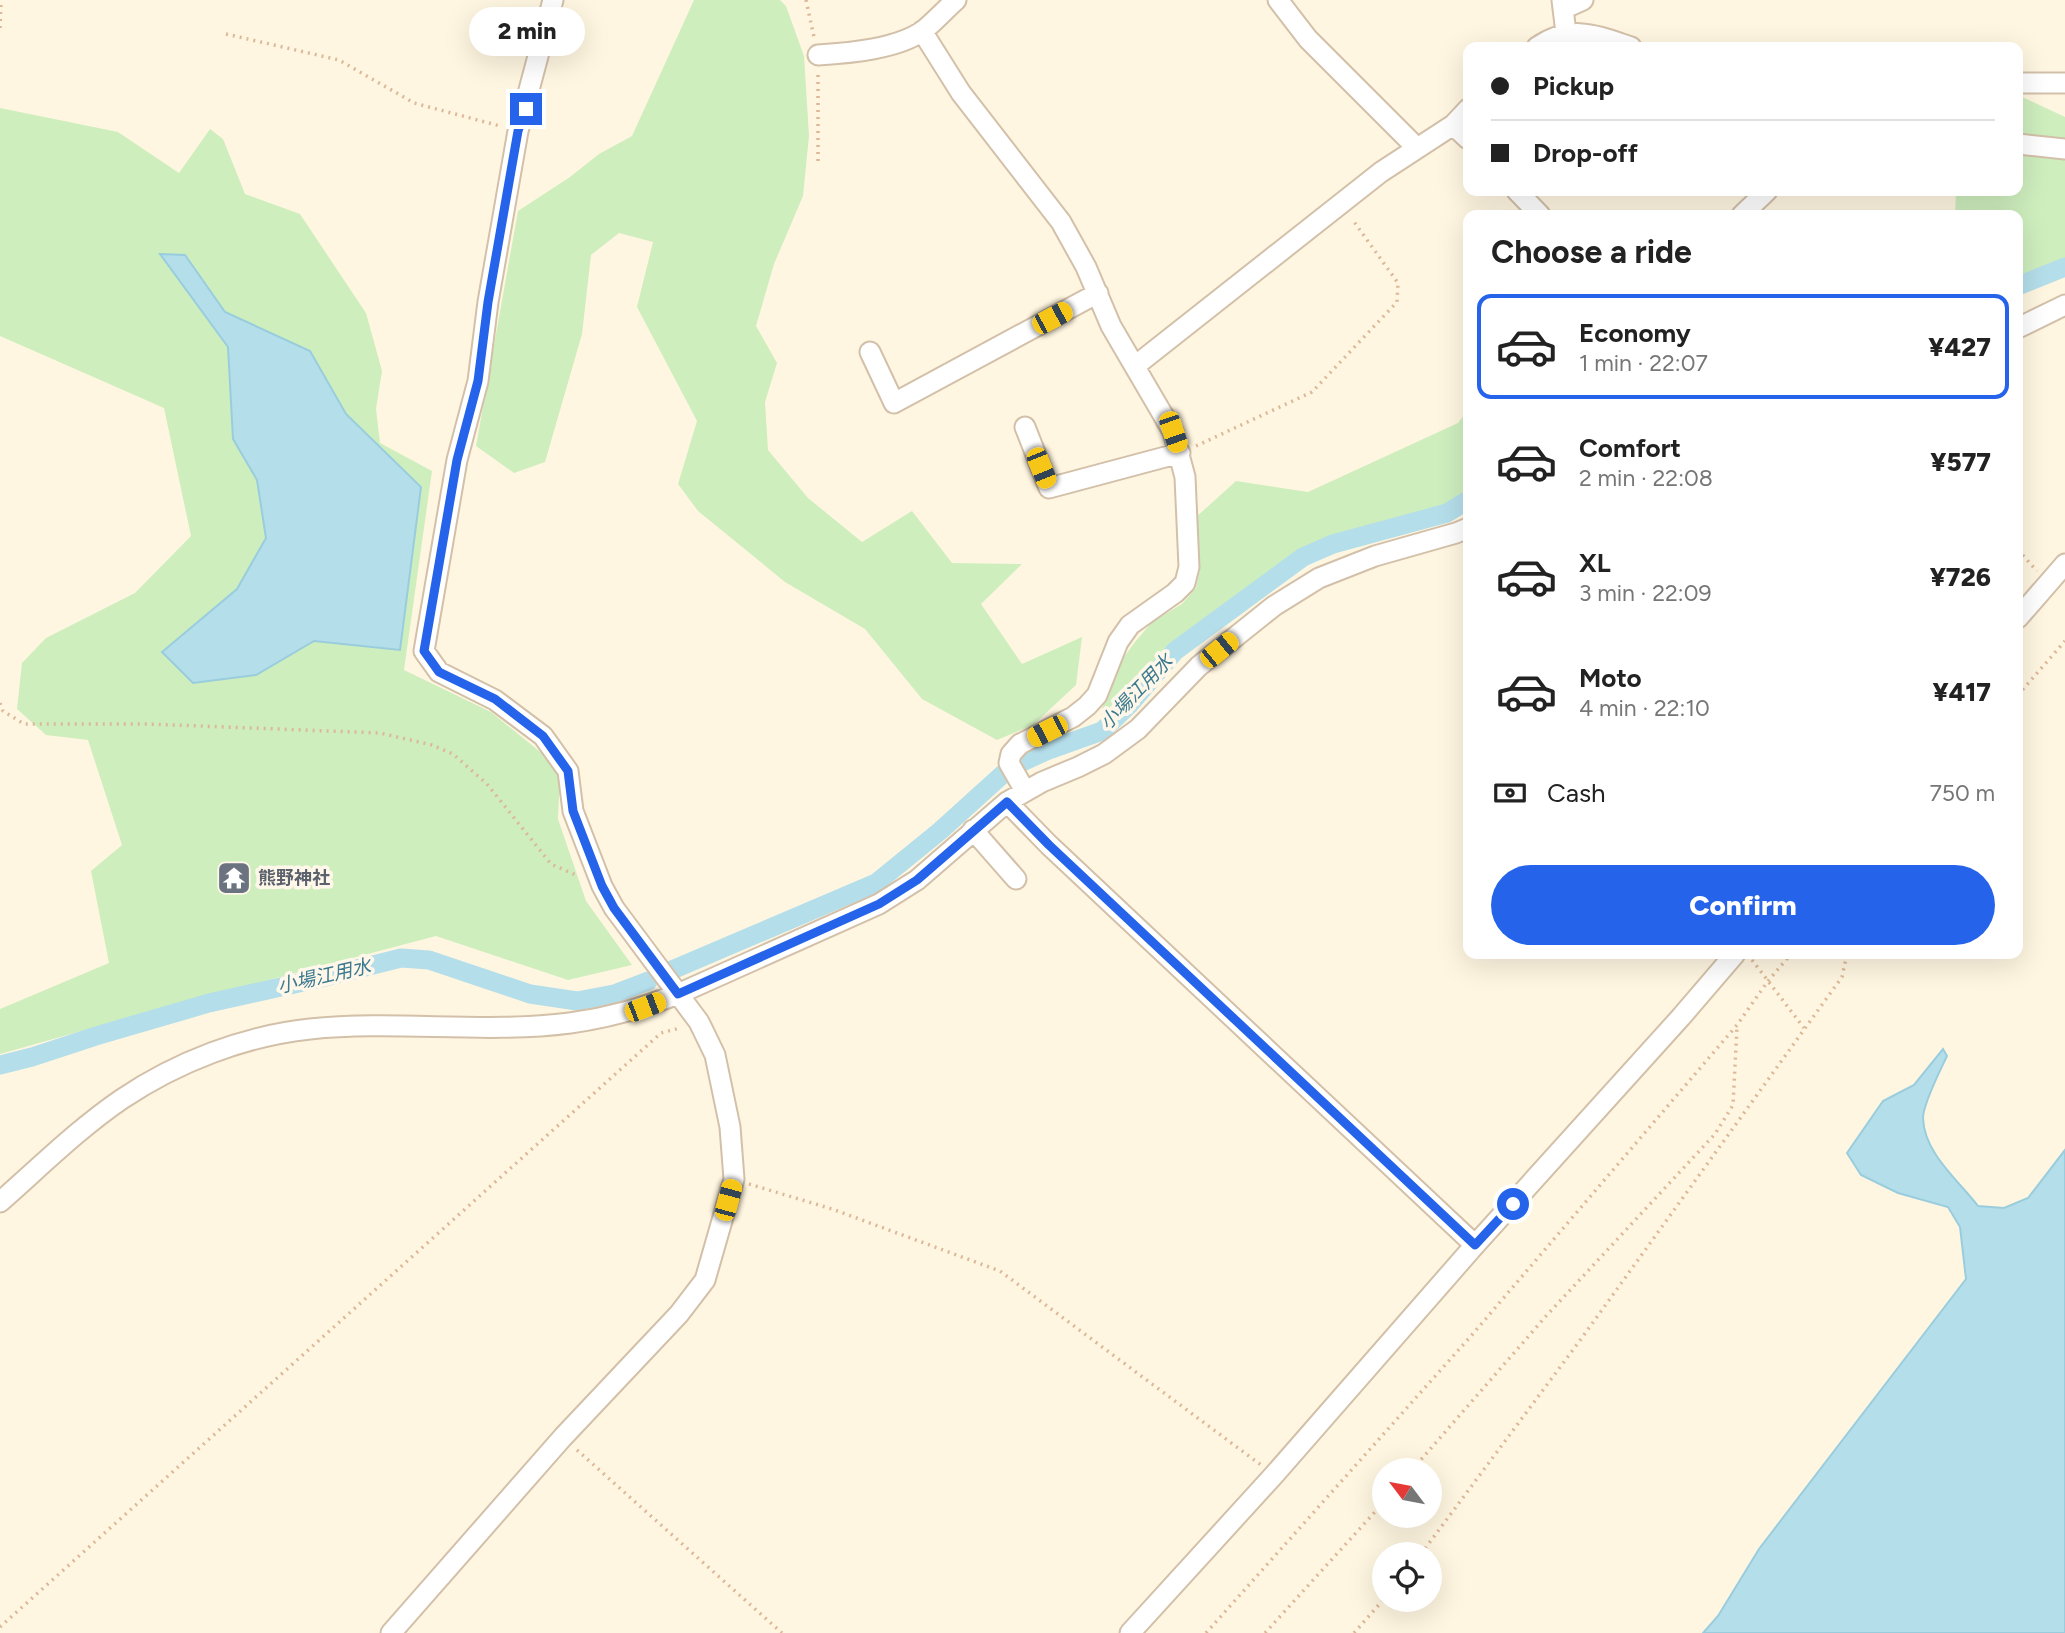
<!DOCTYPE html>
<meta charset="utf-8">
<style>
body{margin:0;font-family:Figtree,"Noto Sans JP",sans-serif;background:#f6f6f6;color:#222;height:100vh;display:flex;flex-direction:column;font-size:26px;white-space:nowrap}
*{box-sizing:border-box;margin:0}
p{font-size:23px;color:#767676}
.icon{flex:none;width:38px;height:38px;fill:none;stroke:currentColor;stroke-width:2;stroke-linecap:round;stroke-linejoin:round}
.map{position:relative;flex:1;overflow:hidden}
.drawer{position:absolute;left:1463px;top:210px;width:560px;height:749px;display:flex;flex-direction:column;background:#fff;border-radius:14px;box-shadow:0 7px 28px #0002}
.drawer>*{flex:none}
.hud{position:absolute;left:1463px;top:42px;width:560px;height:154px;border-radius:14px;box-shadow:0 7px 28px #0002;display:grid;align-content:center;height:154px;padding:0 28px;background:#fff}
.needle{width:46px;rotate:302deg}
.tools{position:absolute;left:1372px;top:1458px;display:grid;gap:14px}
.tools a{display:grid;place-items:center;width:70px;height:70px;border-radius:50%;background:#fff;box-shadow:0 7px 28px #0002;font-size:35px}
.end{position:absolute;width:32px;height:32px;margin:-16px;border:9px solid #2563eb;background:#fff;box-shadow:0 0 0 4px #fff}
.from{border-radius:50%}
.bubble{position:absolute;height:49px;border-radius:24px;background:#fff;box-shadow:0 7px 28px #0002;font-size:23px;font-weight:800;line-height:49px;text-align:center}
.car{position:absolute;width:21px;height:42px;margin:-21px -10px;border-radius:9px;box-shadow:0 0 5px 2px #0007;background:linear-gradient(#f5c518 24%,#345 0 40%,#f5c518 0 76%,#345 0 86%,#f5c518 0)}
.hud b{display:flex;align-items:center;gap:24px;height:66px;font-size:26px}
.hud b+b{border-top:2px solid #e0e0e0}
.hud i{width:18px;height:18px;background:#222}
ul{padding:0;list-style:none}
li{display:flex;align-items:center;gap:21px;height:105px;margin:0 14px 10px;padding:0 14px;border:4px solid transparent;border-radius:14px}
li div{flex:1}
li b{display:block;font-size:26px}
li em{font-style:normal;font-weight:800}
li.on{border-color:#2563eb}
li>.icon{width:63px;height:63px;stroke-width:1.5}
h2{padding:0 28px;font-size:32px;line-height:84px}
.pay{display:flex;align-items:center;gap:18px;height:77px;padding:0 28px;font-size:26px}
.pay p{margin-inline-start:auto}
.button{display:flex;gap:14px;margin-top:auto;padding:14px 28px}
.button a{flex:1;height:80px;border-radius:42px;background:#2563eb;color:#fff;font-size:28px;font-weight:800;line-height:80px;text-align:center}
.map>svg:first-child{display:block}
</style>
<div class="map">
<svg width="2065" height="1633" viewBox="0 0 2065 1633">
<rect width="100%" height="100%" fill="#fff6e1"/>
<path fill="#ceeebe" d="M694,0H780L786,6L804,56L809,136L803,196L774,264L756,326L777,363L765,402L768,450L808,498L862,542L912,511L952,563L1022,564L981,604L1022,664L1082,637L1076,685L1033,725L997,740L922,699L865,629L785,582L698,511L678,484L697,421L637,307L653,242L619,233L591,255L582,334L545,462L514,473L476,446L518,211L570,177L599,154L632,136Z
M2018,95L2065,117V139L2018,136Z
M0,108L118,132L179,173L210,129L223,139L245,194L300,214L366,313L382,371L376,409L380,443L432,471L404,670L491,712L560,768L558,819L586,901L632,965L568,980L436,936L152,1011L0,1054V1009L109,963L91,871L122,845L88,740L46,735L17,709L22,663L46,638L135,593L191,536L164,408L0,336Z
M2018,153L2065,155V259L2018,278V215H1955L1956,191H2018Z
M1468,410V495L1446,507L1331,537L1299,554L1162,654L1134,692L1111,718L1102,708L1109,695L1118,665L1135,642L1152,622L1182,604L1196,588L1200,570L1195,518L1236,481L1308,492L1458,423Z"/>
<path fill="#b4deea" stroke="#99cddd" stroke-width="2" d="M160,254L185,255L225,312L310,351L346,414L421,487L400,650L314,641L256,675L193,683L162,652L237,589L266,538L257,480L233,439L228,347Z
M1943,1049L1947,1056C1940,1071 1923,1104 1923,1118C1924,1153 1958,1180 1978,1206L2004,1208L2028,1198L2065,1150V1633H1703L1718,1616L1759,1549L1966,1279L1960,1227L1948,1207L1898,1193L1861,1175L1847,1153L1883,1101L1914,1085Z"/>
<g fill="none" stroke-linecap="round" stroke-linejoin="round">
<path stroke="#b4deea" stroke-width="19" d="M2018,286L2065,267
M1020,763L1046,751L1102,731L1129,705L1175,651L1303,557L1333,544L1447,513L1468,500
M672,970L876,883L940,831L1003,774
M0,1065L32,1057L96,1036L209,1003L317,979L401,958L429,960L530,994L577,1001L614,994L648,981"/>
<g stroke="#d3c0a9" stroke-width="23">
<path id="minor" d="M1278,0L1308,39L1417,148
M1562,0L1566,33
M1563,9L1583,0
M922,31L961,93L1061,222L1086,267L1111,326L1173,432L1185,477L1189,567L1185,583L1175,593L1130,625L1118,642L1097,695L1087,706L1073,717L1020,744L1011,754L1009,763L1025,791
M1537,47C1571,24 1595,35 1631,47
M818,55C850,53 898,49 924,30C935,21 945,10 956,0
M2018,83H2065
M1453,125L1468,139
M2018,144L2065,149
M1517,191L1540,215
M1742,215L1767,191
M2018,328L2065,305
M870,352L894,403L1098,293
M1135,366L1381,172L1453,125L1468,109
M1025,427L1049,488L1180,453
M2018,618L2065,564
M1007,802L1049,845L1475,1245
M973,830L1016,879
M0,1202C40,1167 78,1129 122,1099C177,1062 244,1036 310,1029C396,1020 484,1034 570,1023C607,1018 643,1008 678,994L879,904L917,880L1007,802L1042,782L1078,767L1104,754L1138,729L1199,666L1274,606L1319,578L1375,556L1456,533L1468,528
M391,1633L563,1437L679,1314L705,1280L734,1179L730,1127L715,1055L699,1022L614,908L602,886L573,811L568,771L543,736L495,700L439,672L424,651L457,460L478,381L488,302L518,131L553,0
M1130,1633L1274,1475L1475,1245L1681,1017L1735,954"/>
</g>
<path stroke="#dcb899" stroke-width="3.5" stroke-dasharray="2 5" stroke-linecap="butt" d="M806,0L814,37
M0,28L1,0
M226,34L339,60L414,103L500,126
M818,161V72
M1196,446L1312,392L1397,302L1398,283L1352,219
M2018,550L2037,571
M2018,695L2065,641
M0,703L3,711L24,724H148L380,733L432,745L453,754L487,784L551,864L578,876
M1752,960L1804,1028
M749,1184L832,1209L1000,1271L1261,1465
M577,1450L782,1633
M1412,1470L1547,1315L1715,1134L1733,1105L1737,1027
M1421,1554L1581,1339L1842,977L1847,954
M0,1627L661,1033L680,1028
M1206,1633L1471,1336L1737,1025L1768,981L1791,954
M1265,1633L1384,1502
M1354,1633L1384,1599"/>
<use href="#minor" stroke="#fff" stroke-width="19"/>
</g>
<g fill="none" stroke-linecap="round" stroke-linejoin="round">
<path stroke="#2563eb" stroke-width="9" d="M526,109L518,131L488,302L478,381L457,460L424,651L439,672L495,699L543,736L568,771L573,811L602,886L614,908L678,994L879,904L917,880L1007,802L1049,845L1475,1245L1513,1204"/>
</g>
<defs>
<g id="temple-square" transform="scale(1.75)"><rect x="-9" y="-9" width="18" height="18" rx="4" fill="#6b7280" stroke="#fff8ea"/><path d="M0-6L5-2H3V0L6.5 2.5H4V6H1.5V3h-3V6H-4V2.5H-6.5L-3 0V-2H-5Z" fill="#fff"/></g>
</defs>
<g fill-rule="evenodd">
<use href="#temple-square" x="234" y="878"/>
</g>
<g text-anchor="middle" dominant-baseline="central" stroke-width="7" stroke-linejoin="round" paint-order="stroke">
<g font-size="18" font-weight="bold" fill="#5b616d" stroke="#fff8ea" text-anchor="start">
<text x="258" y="878">熊野神社</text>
</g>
<g font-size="19" font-style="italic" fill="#3c7a8f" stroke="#fff8ea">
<text transform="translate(1136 692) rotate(-46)">小場江用水</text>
<text transform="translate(324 976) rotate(-13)">小場江用水</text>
</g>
</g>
</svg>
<div class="tools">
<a><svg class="needle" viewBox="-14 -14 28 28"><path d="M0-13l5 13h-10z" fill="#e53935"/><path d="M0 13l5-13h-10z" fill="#767676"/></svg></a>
<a><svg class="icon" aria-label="locate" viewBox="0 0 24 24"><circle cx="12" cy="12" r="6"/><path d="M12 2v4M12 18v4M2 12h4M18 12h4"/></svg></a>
</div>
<i class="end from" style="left:1513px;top:1204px"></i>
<i class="end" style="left:526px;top:109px"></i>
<div class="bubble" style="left:469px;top:7px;width:116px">2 min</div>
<i class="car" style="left:1052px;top:318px;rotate:62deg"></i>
<i class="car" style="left:1173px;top:432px;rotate:161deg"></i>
<i class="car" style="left:1041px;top:468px;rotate:158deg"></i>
<i class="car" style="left:1219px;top:650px;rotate:51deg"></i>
<i class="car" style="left:1047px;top:731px;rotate:243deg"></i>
<i class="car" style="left:645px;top:1007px;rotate:69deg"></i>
<i class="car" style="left:728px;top:1200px;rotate:15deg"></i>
<div class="hud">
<b><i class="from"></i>Pickup</b>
<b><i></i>Drop-off</b>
</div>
<section class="drawer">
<h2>Choose a ride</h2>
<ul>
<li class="on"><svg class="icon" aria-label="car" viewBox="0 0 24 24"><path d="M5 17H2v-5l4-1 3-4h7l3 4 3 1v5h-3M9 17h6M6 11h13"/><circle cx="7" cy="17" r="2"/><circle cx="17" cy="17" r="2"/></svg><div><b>Economy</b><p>1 min · 22:07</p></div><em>¥427</em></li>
<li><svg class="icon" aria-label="car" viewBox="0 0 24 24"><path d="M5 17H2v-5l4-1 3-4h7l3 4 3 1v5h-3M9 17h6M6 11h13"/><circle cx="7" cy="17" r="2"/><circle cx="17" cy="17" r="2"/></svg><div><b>Comfort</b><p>2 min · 22:08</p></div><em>¥577</em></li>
<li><svg class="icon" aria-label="car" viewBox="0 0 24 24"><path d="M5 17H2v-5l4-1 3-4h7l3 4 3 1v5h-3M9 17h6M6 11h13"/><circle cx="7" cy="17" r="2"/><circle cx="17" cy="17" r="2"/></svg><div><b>XL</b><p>3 min · 22:09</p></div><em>¥726</em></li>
<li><svg class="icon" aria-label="car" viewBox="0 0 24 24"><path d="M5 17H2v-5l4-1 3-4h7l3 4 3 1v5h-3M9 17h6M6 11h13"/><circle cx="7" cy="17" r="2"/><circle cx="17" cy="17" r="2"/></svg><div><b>Moto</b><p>4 min · 22:10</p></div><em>¥417</em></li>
</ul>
<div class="pay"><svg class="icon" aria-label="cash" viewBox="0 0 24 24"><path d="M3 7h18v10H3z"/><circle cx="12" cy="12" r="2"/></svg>Cash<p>750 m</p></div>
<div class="button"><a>Confirm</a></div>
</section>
</div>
